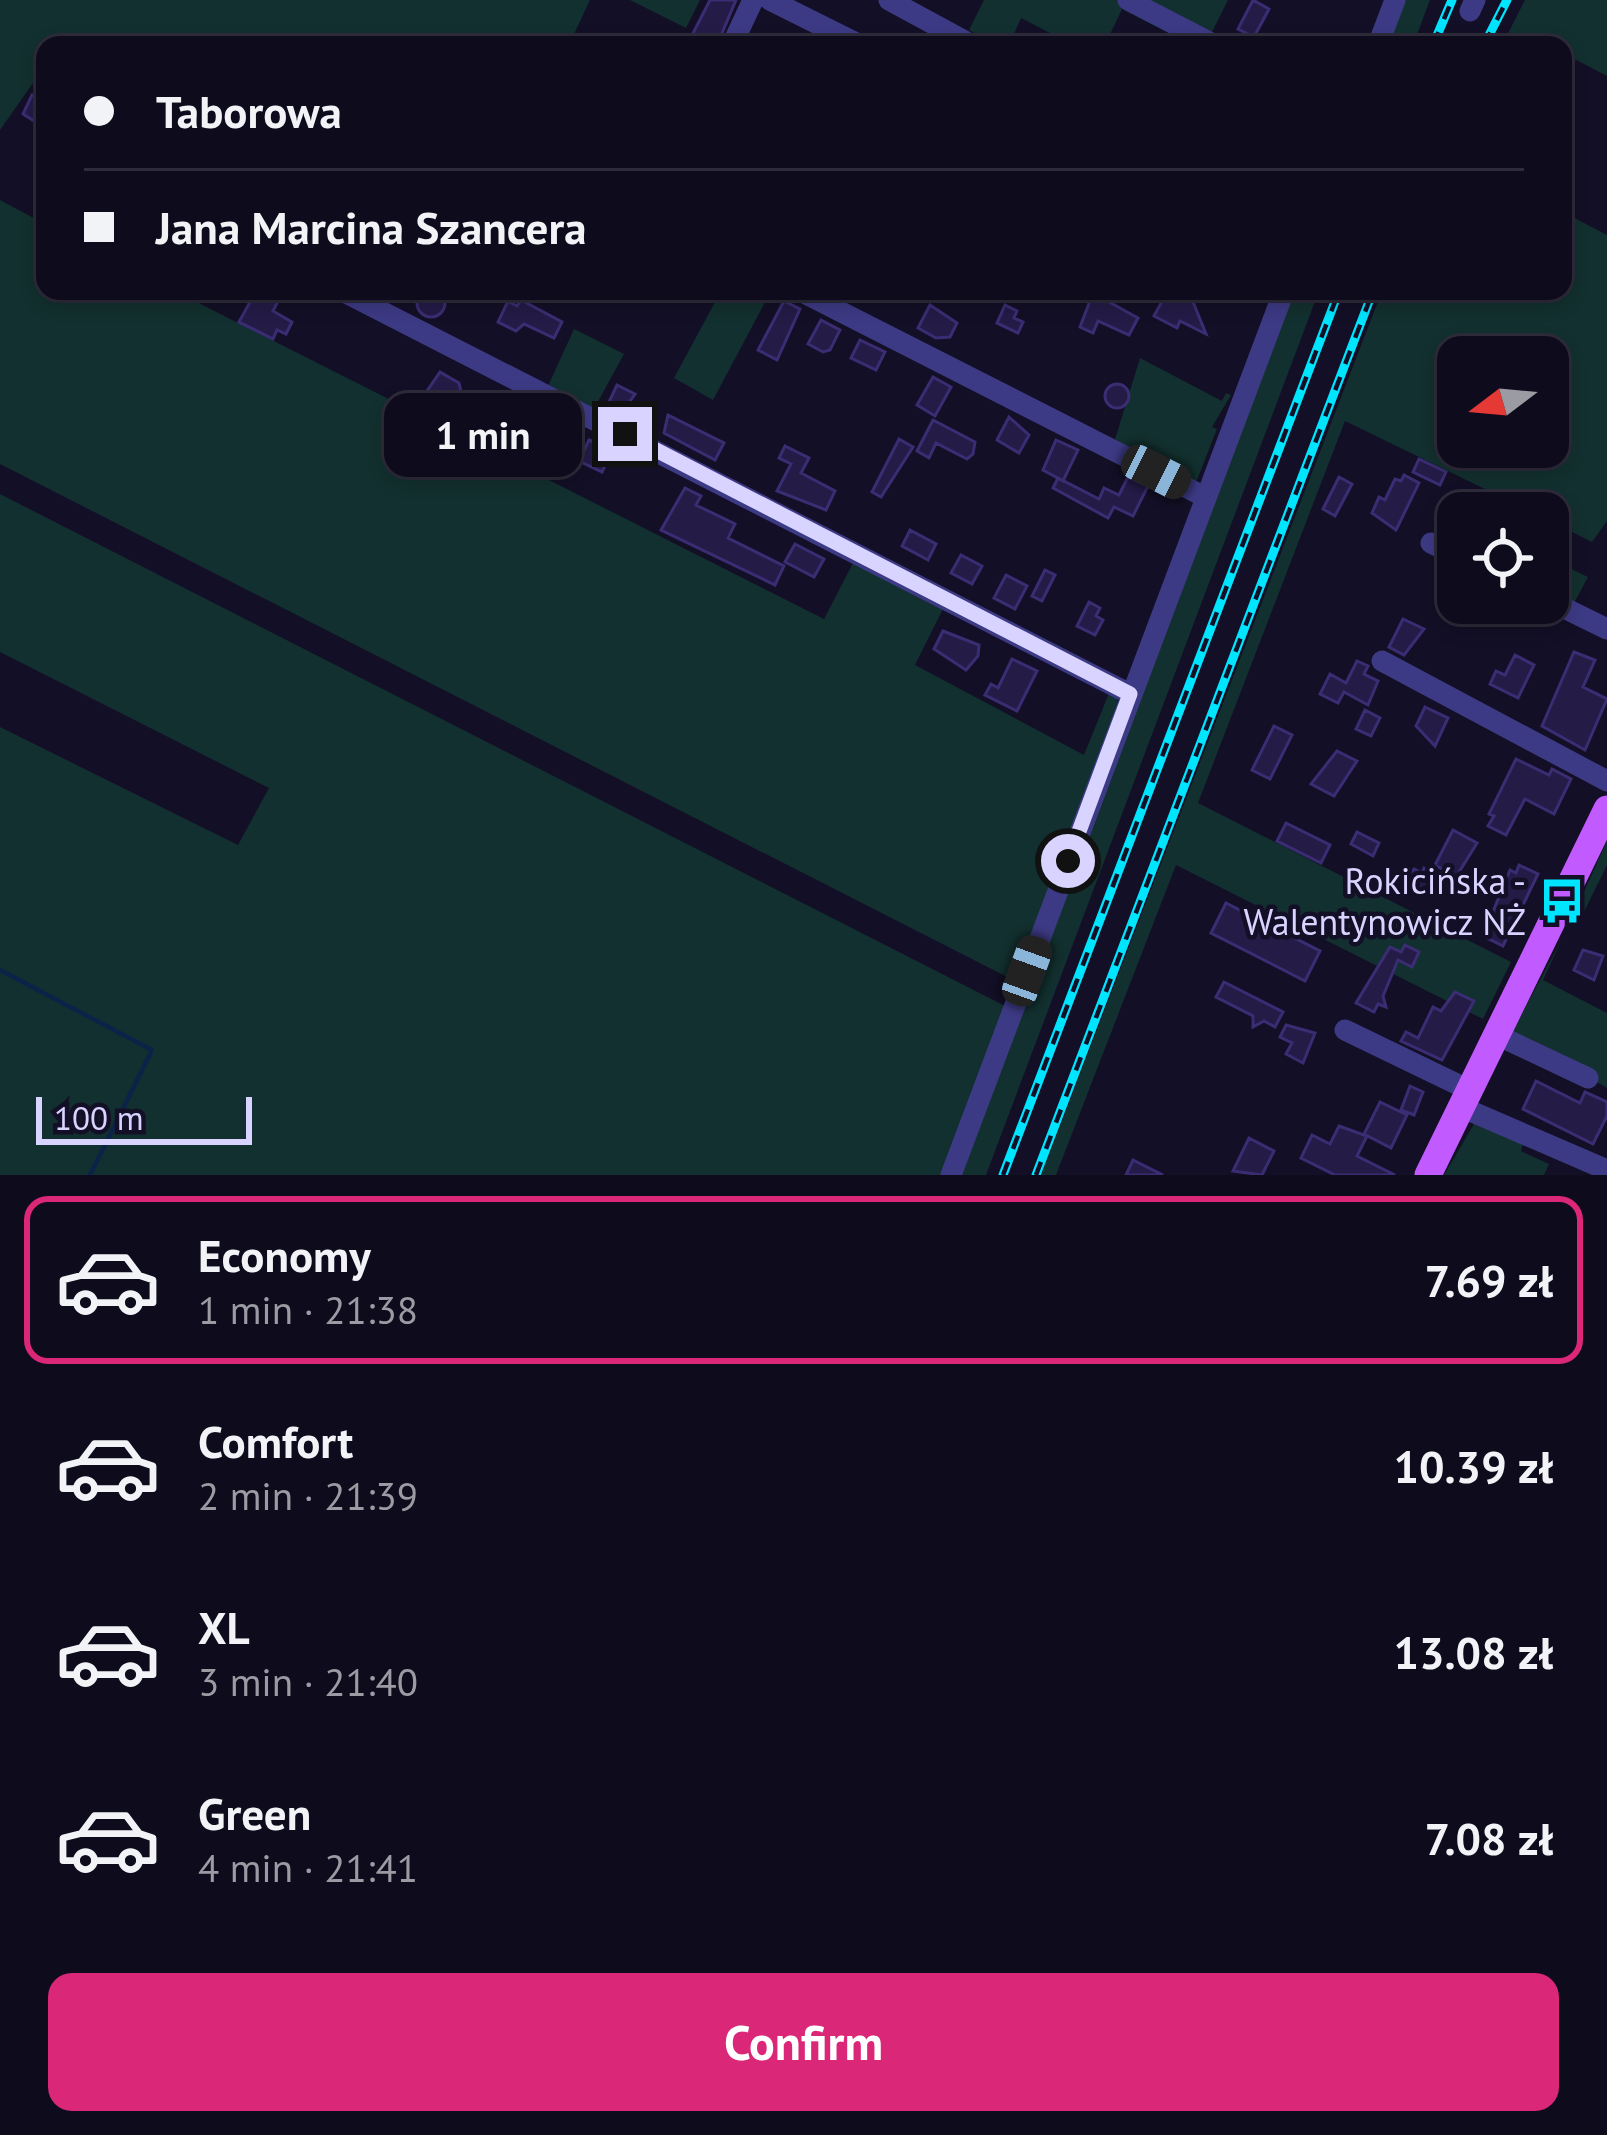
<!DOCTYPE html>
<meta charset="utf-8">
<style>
body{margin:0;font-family:"PT Sans",sans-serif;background:#1c1929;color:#f1f3f6;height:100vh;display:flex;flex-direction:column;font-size:45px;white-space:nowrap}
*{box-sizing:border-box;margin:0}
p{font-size:39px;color:#9b9ba3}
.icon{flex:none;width:66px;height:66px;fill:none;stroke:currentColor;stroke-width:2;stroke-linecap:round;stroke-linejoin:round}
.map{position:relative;height:1175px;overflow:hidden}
.details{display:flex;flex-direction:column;background:#0e0b1c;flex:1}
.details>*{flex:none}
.banner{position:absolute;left:36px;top:36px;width:1536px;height:264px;border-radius:24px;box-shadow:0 6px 18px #0003,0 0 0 3px #2e2b3b;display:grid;align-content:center;height:264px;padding:0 48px;background:#0e0b1c}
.needle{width:78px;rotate:254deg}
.tools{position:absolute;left:1437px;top:336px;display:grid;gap:24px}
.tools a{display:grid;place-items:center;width:132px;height:132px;border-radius:24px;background:#0e0b1c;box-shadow:0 6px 18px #0003,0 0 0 3px #2e2b3b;font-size:60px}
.scale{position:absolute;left:36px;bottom:30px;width:216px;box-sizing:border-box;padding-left:12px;border:6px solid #d9d4ff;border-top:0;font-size:33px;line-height:42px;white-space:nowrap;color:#d9d4ff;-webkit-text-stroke:9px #130f26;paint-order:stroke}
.end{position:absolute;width:54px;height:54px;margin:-27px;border:15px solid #d9d4ff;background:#111;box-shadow:0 0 0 6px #111}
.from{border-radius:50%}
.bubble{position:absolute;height:84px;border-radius:24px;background:#0e0b1c;box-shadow:0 6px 18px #0003,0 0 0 3px #2e2b3b;font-size:39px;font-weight:700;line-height:84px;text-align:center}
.car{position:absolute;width:36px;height:72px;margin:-36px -18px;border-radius:15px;box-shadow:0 0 9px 3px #0007;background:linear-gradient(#222 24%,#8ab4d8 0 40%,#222 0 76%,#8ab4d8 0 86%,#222 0)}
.banner b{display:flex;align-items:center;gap:42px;height:114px;font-size:45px}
.banner b+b{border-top:3px solid #2e2b3b}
.banner i{width:30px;height:30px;background:#f1f3f6}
ul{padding:21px 0 0;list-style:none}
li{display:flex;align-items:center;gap:36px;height:168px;margin:0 24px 18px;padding:0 24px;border:6px solid transparent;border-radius:24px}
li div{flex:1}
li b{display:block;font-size:45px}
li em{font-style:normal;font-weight:700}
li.current{border-color:#db2777}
li>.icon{width:108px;height:108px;stroke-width:1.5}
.primary-button{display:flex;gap:24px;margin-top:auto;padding:24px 48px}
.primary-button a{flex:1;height:138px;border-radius:24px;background:#db2777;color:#fff;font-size:48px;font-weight:700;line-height:138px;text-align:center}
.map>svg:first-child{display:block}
</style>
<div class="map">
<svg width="1607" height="1175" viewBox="0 0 1607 1175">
<rect width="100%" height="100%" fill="#130f26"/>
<path fill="#12302f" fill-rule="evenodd" d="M0,0H590L569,45H45V66L0,130Z
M630,0H700L686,28Z
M984,0H1118L1207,45H1192L1122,9L1105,45H1073L1021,18L1009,45H996L969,30Z
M1135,0H1228L1209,38Z
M1401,0H1430L1413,45H1384Z
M1525,0H1607V76L1563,53V45H1547L1524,33L1517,45H1502Z
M0,200L45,224V291H175L824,619L853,563L943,609L915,665L1084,755L1109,693L1115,694L1119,704L1017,982L0,464Z
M1563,212L1607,235V521L1592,542L1548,520V513H1534L1345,421L1198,803L1511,962L1483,1019L1176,865L1056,1175H1041L1382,291H1563ZM1458,357H1548V447H1458Z
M721,291H771L713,400L674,378Z
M1289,291H1319L986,1175H956Z
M574,329L624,354L594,409L548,386Z
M1140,358L1222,401L1226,393L1231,395L1212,427L1217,429L1195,485L1113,446Z
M0,494L1007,1007L946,1175H0V727L238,845L269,788L0,652Z
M1548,558L1588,577L1572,607L1548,595Z
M1607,841V865L1581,918L1573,916L1567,929Z
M1562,939L1543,980L1607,1013V1088L1512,1032Z
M1474,1124L1523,1144L1521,1151L1549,1164L1544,1175H1444Z"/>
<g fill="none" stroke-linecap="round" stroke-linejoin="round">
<path stroke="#0c2248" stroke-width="4.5" d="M0,970L152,1050L90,1175"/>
</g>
<path fill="#241b47" stroke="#3b2d73" stroke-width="3" d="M710,0H736L717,45H687Z
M1253,0L1269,9L1254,37L1238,29Z
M32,95L45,101V128L23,114Z
M417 303a14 14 0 1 1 28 0a14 14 0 1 1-28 0Z
M256,291H283L273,311L292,322L286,334L277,330L273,339L239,322Z
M1093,293L1138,318L1129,335L1098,321L1093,333L1080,327Z
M1166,294L1191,297L1206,334L1180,321L1177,328L1154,316Z
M521,300L562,322L554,338L524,324L516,331L498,322L508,301L517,306Z
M784,301L800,309L777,360L758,350Z
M930,305L957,323L950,337L936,338L918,328Z
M1005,305L1017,311L1014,318L1023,322L1018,333L997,323Z
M821,320L840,330L830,350L823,352L808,344Z
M860,340L885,352L876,370L851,358Z
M440,372L459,383L461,392L450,410L501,436L506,443L501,453L449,424L446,430L402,412L407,402L416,407Z
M933,377L951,387L935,416L917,405Z
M1105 396a12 12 0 1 1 24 0a12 12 0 1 1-24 0Z
M617,385L635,394L623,411L608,404Z
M668,415L724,443L715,460L664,433Z
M1009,417L1029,435L1019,453L997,440Z
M933,420L975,442L973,454L967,459L936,443L929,458L917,451Z
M899,439L913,447L881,497L872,492Z
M589,440L612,450L602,472L579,461Z
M1056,440L1078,450L1063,481L1043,470Z
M785,446L809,458L801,473L835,491L826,510L777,491L791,464L779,458Z
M1419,459L1446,472L1440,485L1413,472Z
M1404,475L1419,483L1396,530L1372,513L1379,497L1385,500L1395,479L1401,481Z
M1128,477L1148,486L1133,516L1114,507L1108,518L1053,488L1058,478L1099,499L1104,488L1119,495Z
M1339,477L1352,484L1335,516L1323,509Z
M685,488L701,496L696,505L735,524L728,538L784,566L775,585L661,530Z
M1464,492L1506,513H1458V539L1444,533Z
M910,530L936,544L928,560L902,546Z
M795,544L824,559L814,577L785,562Z
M961,555L982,566L972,584L951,573Z
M1045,570L1055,575L1042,601L1032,596Z
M1006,575L1027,586L1015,609L994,598Z
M1089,602L1100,608L1096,616L1103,620L1095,635L1077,626Z
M1403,619L1424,629L1404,655L1389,647Z
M943,631L979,645L978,656L966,670L934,649Z
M1574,652L1595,660L1583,687L1607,699L1585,750L1542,726Z
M1515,655L1534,665L1518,698L1490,684L1496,671L1505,675Z
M1012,659L1037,671L1017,711L985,695L991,684L998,688Z
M1357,661L1368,666L1364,674L1378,681L1368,705L1344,692L1338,703L1320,694L1330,674L1346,683Z
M1425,707L1448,718L1435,746L1416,726Z
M1365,710L1380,718L1371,736L1356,729Z
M1274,726L1292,735L1270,779L1252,770Z
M1337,751L1357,761L1334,796L1311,784Z
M1516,759L1549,775L1552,769L1571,779L1554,814L1525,799L1506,835L1488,826L1494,816L1489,814Z
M1286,823L1330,845L1321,863L1277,841Z
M1453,830L1477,843L1456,877L1435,865Z
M1357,832L1379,843L1373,856L1351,844Z
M1519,865L1538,874L1503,946L1483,936L1510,870L1516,873Z
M1424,868L1438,875L1429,892L1407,881L1414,869L1422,873Z
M1226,903L1320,951L1305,981L1211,933Z
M1405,945L1419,952L1412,967L1398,960L1383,996L1386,1007L1378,1004L1374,1012L1356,1003L1390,947L1401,952Z
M1583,950L1603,956L1594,980L1574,970Z
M1224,982L1283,1012L1275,1027L1264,1021L1253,1027V1016L1216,997Z
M1455,992L1474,1001L1442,1060L1401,1041L1406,1032L1418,1038L1433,1007L1441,1011Z
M1286,1025L1315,1033L1303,1063L1286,1054L1292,1043L1280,1037Z
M1536,1081L1580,1103L1585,1092L1607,1102V1116L1593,1144L1523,1109Z
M1410,1086L1423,1092L1414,1115L1401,1110Z
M1380,1102L1407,1115L1391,1148L1364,1134Z
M1339,1126L1367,1136L1357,1156L1395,1175H1335L1301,1158L1312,1135L1330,1144Z
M1249,1138L1274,1151L1262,1175L1233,1171Z
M1133,1160L1163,1175H1126Z"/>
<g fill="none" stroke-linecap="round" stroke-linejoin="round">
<path stroke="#3d3a85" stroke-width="21" d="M770,0L860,45
M889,0L972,45
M1128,0L1215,45
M1470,11L1475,0
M732,45L753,0
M1378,45L1395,0
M342,291L1130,694
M800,291L1203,496
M1431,543L1458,556
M1548,600L1607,629
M1382,661L1607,781
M1345,1030L1469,1090
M1497,1035L1588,1078
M1461,1107L1607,1170
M951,1175L1284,291"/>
<path stroke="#c25bff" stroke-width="27" d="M1428,1175L1607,809"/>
<g stroke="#00e5ff" stroke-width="9">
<path id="rail" d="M1433,45L1452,0
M1484,45L1507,0
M1003,1175L1339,291
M1036,1175L1373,291"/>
</g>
<use href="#rail" stroke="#130f26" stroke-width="4.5" stroke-dasharray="14" stroke-linecap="butt"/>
</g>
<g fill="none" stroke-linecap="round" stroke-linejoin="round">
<path stroke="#d9d4ff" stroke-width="15" d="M625,434L1130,694L1068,861"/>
</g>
<defs>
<g id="bus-bare" transform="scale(3.6)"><path d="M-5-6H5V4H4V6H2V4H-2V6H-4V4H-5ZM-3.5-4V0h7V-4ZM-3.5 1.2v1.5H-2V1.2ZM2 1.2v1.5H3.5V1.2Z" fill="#00e5ff" stroke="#130f26" stroke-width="2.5" paint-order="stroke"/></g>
</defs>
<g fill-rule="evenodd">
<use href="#bus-bare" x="1562" y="901"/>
</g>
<g text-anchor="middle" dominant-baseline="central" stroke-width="9" stroke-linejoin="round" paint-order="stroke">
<g font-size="36" fill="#d9d4ff" stroke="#130f26" text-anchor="end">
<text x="1526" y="880">Rokicińska -<tspan x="1526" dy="41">Walentynowicz NŻ</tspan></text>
</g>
</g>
</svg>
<div class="tools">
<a><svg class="needle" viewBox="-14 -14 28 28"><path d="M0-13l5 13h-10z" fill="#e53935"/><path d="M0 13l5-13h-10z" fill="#9b9ba3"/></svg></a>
<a><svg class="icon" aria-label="locate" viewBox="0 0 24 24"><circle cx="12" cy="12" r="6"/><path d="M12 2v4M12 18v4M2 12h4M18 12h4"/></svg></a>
</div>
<div class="scale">100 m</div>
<i class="end from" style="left:1068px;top:861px"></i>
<i class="end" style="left:625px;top:434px"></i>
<div class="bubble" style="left:384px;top:393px;width:198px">1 min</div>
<i class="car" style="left:1156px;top:472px;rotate:117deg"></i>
<i class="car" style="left:1027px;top:971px;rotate:20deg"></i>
<div class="banner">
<b><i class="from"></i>Taborowa</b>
<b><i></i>Jana Marcina Szancera</b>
</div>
</div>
<section class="details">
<ul>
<li class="current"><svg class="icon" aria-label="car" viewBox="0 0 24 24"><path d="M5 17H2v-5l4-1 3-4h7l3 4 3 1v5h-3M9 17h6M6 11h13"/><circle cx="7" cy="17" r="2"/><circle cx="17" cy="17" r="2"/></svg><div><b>Economy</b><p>1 min · 21:38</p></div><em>7.69 zł</em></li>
<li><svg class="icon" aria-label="car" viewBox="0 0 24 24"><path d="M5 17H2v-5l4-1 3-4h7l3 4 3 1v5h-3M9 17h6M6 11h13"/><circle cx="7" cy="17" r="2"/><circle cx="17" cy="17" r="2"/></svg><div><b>Comfort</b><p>2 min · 21:39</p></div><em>10.39 zł</em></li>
<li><svg class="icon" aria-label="car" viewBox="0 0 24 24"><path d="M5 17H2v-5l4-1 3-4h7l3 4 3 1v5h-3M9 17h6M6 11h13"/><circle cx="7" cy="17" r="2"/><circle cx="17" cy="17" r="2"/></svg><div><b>XL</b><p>3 min · 21:40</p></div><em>13.08 zł</em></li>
<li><svg class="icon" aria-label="car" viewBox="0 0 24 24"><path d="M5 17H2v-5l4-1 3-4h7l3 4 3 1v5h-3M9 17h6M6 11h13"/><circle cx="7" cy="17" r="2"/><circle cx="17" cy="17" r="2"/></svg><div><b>Green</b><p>4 min · 21:41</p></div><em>7.08 zł</em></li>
</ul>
<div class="primary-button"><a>Confirm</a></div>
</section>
